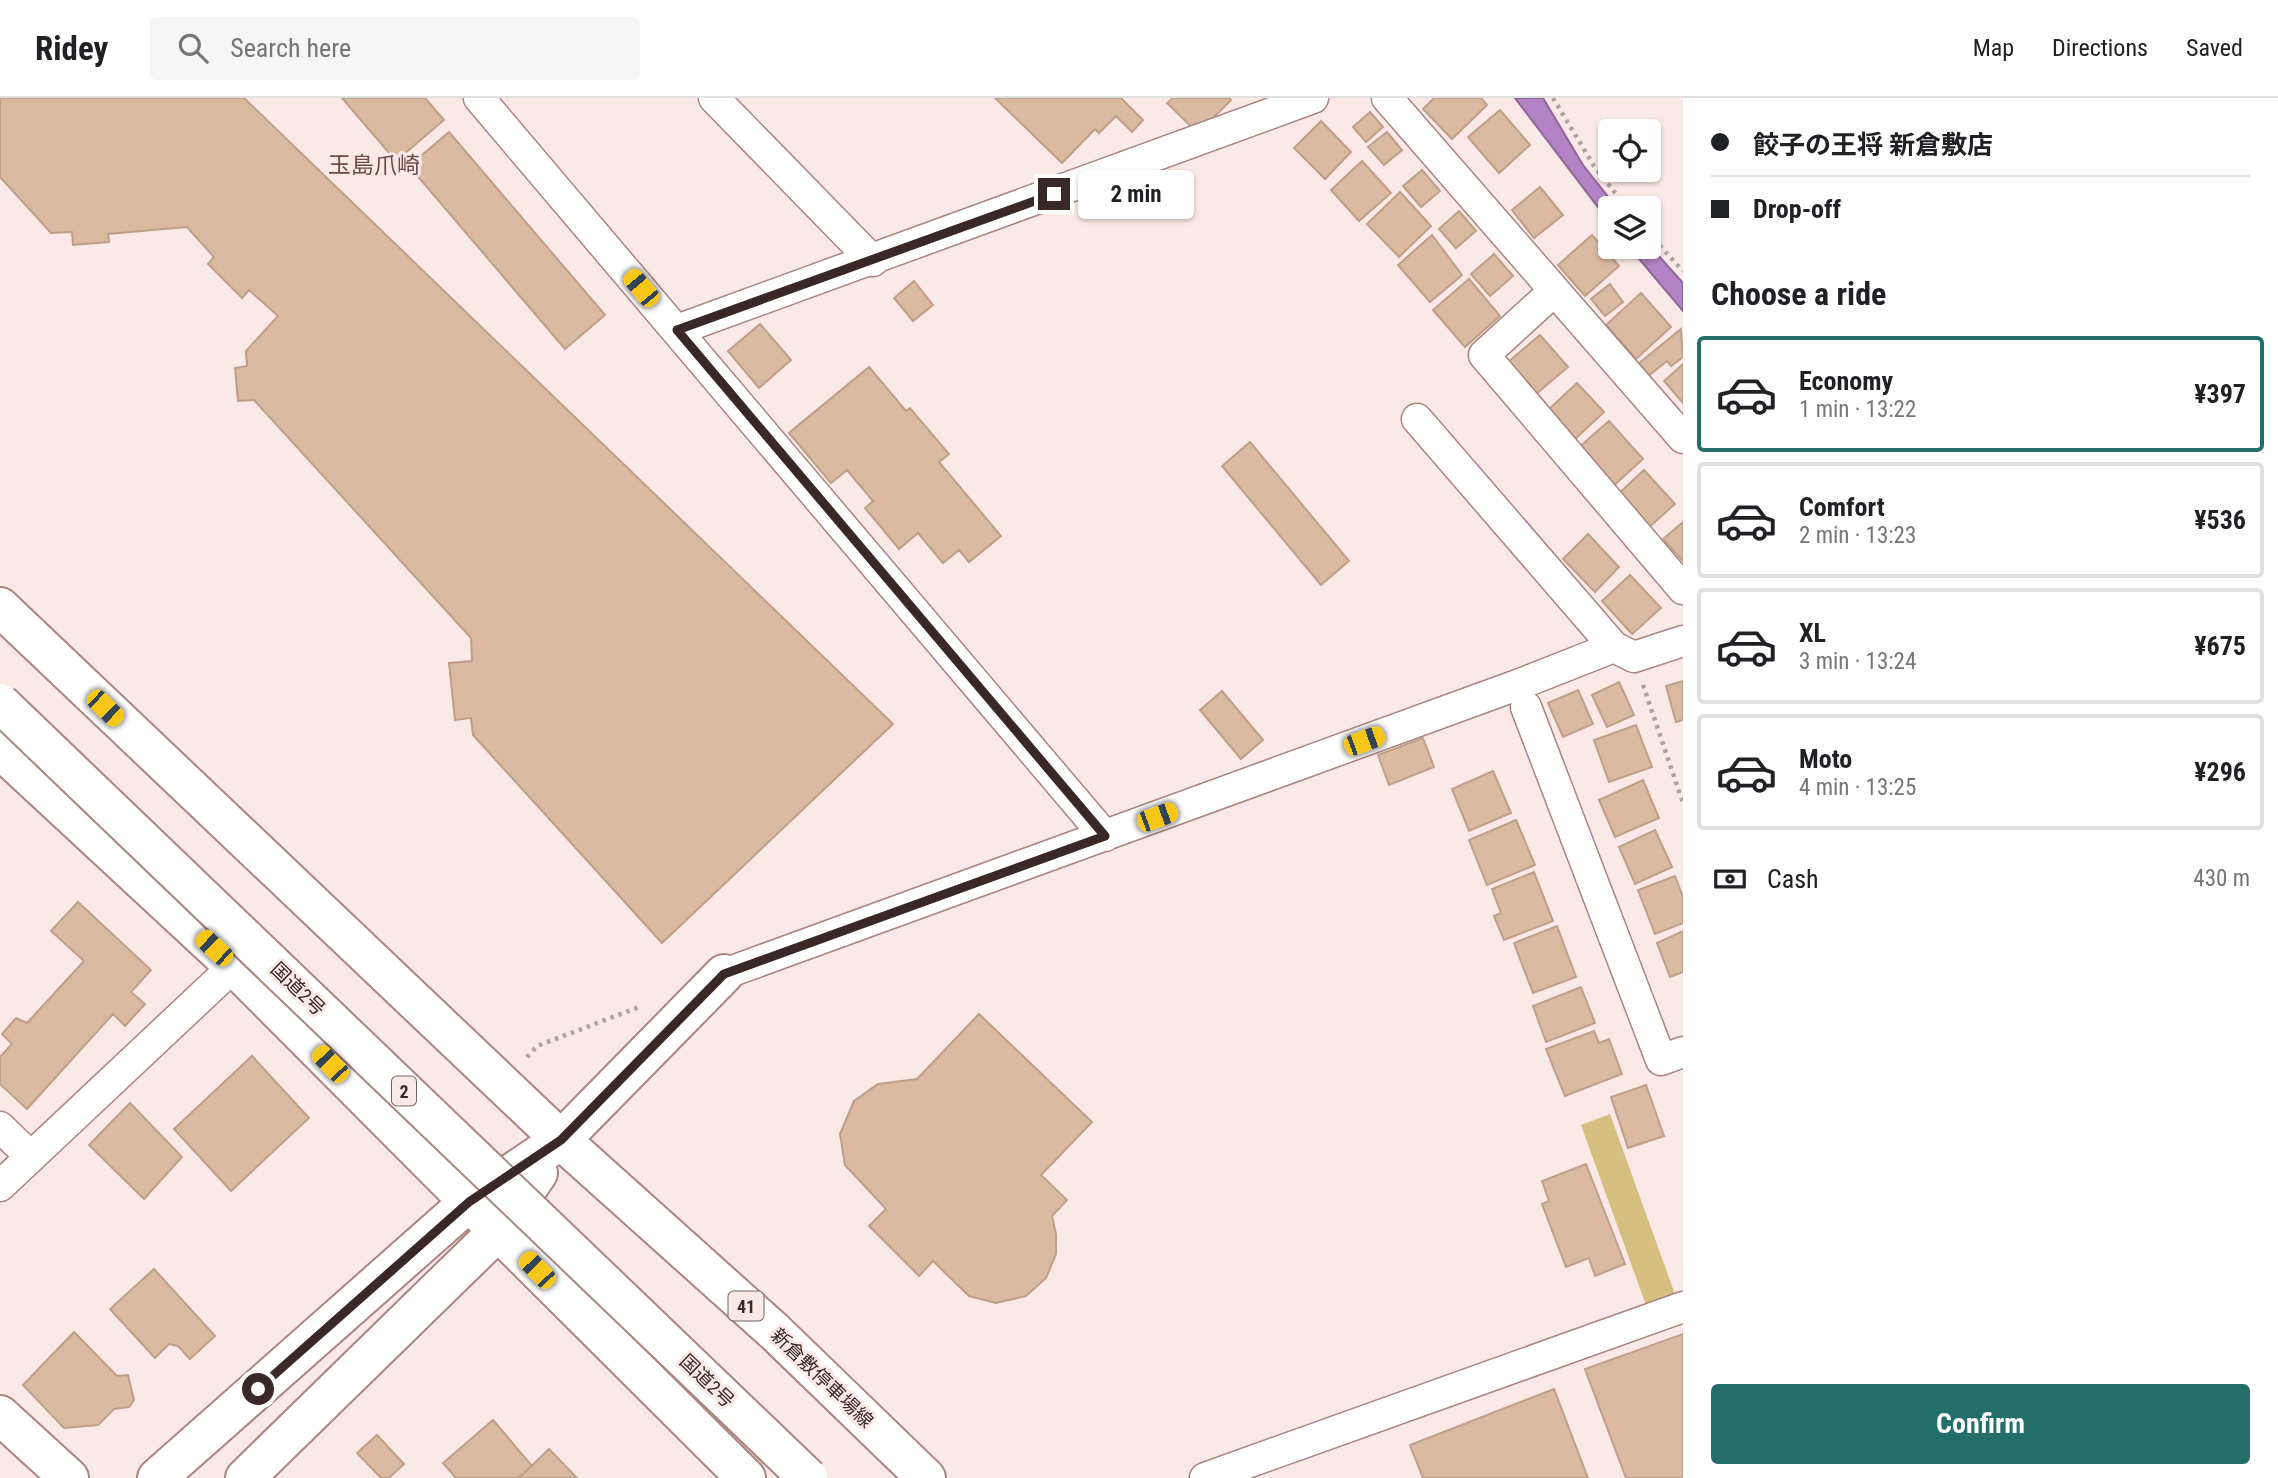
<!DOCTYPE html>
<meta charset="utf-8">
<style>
body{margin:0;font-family:"Roboto Condensed","Noto Sans JP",sans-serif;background:#f6f6f6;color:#202124;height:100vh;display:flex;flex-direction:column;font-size:26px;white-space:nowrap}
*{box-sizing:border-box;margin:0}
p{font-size:23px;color:#757577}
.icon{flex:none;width:38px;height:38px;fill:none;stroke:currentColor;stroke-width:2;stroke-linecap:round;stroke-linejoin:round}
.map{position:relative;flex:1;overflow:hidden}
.sheet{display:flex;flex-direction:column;background:#fff;width:595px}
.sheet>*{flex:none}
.banner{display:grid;align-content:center;height:154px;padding:0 28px;background:#fff}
.tools{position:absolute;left:1598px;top:21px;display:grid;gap:14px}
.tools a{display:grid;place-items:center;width:63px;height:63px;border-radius:7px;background:#fff;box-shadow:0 2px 5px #0004;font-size:35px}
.end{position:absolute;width:32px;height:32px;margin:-16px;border:9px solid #392827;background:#fff;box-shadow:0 0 0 4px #fff}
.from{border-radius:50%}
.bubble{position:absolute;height:49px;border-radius:7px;background:#fff;box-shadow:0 2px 5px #0004;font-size:23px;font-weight:700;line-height:49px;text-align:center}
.car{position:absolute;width:21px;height:42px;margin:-21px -10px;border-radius:9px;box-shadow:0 0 5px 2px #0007;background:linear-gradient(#f5c518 24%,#345 0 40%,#f5c518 0 76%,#345 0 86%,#f5c518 0)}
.banner b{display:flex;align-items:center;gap:24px;height:66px;font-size:26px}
.banner b+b{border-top:2px solid #e0e0e0}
.banner i{width:18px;height:18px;background:#202124}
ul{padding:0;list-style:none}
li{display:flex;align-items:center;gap:21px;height:116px;margin:0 14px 10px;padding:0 14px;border:4px solid #e0e0e0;border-radius:7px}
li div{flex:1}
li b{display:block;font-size:26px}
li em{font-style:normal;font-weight:700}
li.current{border-color:#236e6b}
li>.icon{width:63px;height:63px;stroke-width:1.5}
h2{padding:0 28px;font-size:32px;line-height:84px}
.pay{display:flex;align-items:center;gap:18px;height:77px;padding:0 28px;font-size:26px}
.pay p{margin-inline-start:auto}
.primary-button{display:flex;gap:14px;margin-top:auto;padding:14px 28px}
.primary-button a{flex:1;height:80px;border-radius:7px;background:#236e6b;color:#fff;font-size:28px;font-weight:700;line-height:80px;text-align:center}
header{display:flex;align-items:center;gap:42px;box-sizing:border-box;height:98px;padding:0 35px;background:#fff;border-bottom:2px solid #e0e0e0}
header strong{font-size:33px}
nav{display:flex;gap:38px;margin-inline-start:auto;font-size:24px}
.search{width:490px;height:63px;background:#f6f6f6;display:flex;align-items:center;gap:18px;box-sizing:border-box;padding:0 24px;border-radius:7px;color:#757577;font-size:26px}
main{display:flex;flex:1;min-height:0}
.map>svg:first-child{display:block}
</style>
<header>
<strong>Ridey</strong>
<div class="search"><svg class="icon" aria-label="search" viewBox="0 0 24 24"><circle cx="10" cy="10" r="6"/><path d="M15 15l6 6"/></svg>Search here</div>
<nav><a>Map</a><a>Directions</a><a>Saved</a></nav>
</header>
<main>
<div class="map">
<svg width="1683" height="1380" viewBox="0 0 1683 1380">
<rect width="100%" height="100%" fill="#fbe9e7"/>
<path fill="#d4bf81" d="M1610,1016L1676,1199L1647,1210L1581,1027Z"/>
<path fill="#b282c4" stroke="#8e6795" stroke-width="2" d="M1515,0H1543L1583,67L1617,110H1610V125Z
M1649,147L1683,185V213L1629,149Z"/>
<path fill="#dab9a1" stroke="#bf9f88" stroke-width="2" d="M0,0H244L893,626L662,845L473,637L471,620L455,622L449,565L472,563L471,540L254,302L238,303L235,270L247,268L246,253L278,218L249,192L242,200L208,166L214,159L187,129L108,136L109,144L73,147L72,134L51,135L0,79Z
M342,0H425L444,22L396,63Z
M995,0H1121L1143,22L1132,34L1116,18L1099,35L1095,31L1062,65Z
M1173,0H1229L1231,2L1198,35L1167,5Z
M1434,0H1481L1487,7L1452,41L1423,11Z
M1500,12L1530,47L1499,75L1468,39Z
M1370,14L1383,29L1366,44L1353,29Z
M1321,23L1351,54L1325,81L1294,50Z
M449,34L605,217L565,251L409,68Z
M1387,34L1402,52L1384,67L1368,49Z
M1362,63L1391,95L1359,123L1331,92Z
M1422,72L1440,93L1421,109L1403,88Z
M1540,89L1563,117L1534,140L1512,112Z
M1400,94L1431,128L1399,159L1367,126Z
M1459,113L1476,133L1456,150L1439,131Z
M1432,137L1462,177L1430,204L1398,167Z
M1592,137L1619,168L1585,198L1558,167Z
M1494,156L1513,178L1490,198L1471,176Z
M1469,181L1500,218L1465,249L1433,212Z
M914,183L933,207L913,223L894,200Z
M1610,186L1623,204L1605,218L1591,201Z
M1641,195L1671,229L1636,261L1606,227Z
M760,226L791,262L759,290L728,253Z
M1681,231L1683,259L1671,268L1667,263L1648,278L1638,266Z
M1540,237L1568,269L1536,296L1508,264Z
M1683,266V305L1664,283Z
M869,269L906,313L910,310L949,356L939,364L1001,438L969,464L959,452L943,465L918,435L899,451L865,410L873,403L847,372L831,385L789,335Z
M1577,285L1604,314L1574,342L1547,313Z
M1609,323L1643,361L1612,389L1577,351Z
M1250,344L1349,463L1321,487L1222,368Z
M1644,372L1675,406L1647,431L1616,398Z
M1683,424V463L1663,441Z
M1588,436L1619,469L1595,494L1563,461Z
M1630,477L1661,510L1632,536L1602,503Z
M1683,583V622L1676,624L1666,588Z
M1619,584L1634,617L1607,629L1592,597Z
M1578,592L1593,626L1563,639L1548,605Z
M1222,593L1263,642L1241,661L1200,612Z
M1636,627L1652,669L1609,684L1594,642Z
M1423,640L1434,669L1389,687L1378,657Z
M1493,673L1511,715L1469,733L1452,691Z
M1643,682L1659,720L1615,739L1599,702Z
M1516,722L1535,767L1487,787L1469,742Z
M1655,732L1672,769L1635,786L1619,749Z
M1534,774L1553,823L1504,842L1494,818L1501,815L1492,791Z
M1675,778L1683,799V825L1655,836L1638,792Z
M78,804L151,872L131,894L145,906L125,928L113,916L27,1011L0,986V959L12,946L2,936L16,920L27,925L84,863L51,833Z
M1557,828L1576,879L1533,895L1514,845Z
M1683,833V874L1670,879L1657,845Z
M1581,889L1595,925L1546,944L1533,908Z
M979,916L1092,1024L1041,1077L1067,1102L1052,1118L1056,1136V1156L1046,1180L1026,1198L996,1205L969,1198L933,1163L919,1178L869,1128L886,1111L845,1067L840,1036L854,1003L878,986L917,981Z
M1594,933L1599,945L1609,941L1622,976L1565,998L1546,951Z
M252,958L309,1020L231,1093L174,1031Z
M1646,987L1664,1038L1628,1050L1611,999Z
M130,1005L182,1059L144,1101L89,1047Z
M1586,1066L1625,1166L1595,1178L1589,1160L1566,1169L1542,1106L1549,1103L1542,1083Z
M154,1171L215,1238L190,1261L178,1248L169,1246L155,1260L110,1211Z
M74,1234L117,1278L128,1277L134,1302L129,1309L114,1311L98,1327L64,1330L23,1287Z
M1683,1236V1380H1626L1585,1271Z
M1554,1291L1588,1380H1423L1410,1347Z
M493,1322L532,1368L518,1380H456L443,1365Z
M377,1337L404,1366L389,1380H381L357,1355Z
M549,1351L577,1380H519Z"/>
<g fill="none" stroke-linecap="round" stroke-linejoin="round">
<g stroke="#ab8480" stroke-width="33">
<path id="street" d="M479,0L1105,738
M714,0L873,163
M1387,0L1683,340
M1553,194L1484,257L1683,491
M677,232L1313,0
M1417,321L1614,549
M1526,609L1661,962L1683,954
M724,876L1520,586L1614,549L1634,559L1683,543
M0,1029L31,1059
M0,1088L234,868
M1205,1380L1683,1209"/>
</g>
<g stroke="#ab8480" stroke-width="42">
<path id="secondary" d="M0,509L561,1042L724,876
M0,651L234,868L469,1104
M0,1317L69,1380"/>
</g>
<g stroke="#ab8480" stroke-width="42">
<path id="primary" d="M561,1042L775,1234L926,1380
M480,1115L746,1380
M157,1380L469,1104L561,1042
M245,1380L499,1132L538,1075"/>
</g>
<path stroke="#b2a09f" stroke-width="4.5" stroke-dasharray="3.5 5" stroke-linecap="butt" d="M1553,0L1594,68L1627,110
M1648,135L1683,173
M1643,587L1683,705
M527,959L537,948L639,909"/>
<use href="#street" stroke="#fff" stroke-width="30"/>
<use href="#secondary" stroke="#fff" stroke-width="38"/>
<use href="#primary" stroke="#fff" stroke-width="38"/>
<g stroke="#ab8480" stroke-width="42" stroke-linecap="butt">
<path id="highway-bridge" d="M0,605L808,1380"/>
</g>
<use href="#highway-bridge" stroke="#fff" stroke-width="38"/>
</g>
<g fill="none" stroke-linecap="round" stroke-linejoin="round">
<path stroke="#392827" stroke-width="9" d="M258,1291L469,1104L561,1042L724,876L1105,738L677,232L1054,96"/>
</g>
<g text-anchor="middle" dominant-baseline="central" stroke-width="6" stroke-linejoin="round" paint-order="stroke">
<g fill="#fbe9e7" stroke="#736261" stroke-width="2">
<rect x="392" y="978.5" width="24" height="29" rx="5"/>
<rect x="728.5" y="1193.5" width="35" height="29" rx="5"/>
</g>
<g font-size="18" font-weight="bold" fill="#392827">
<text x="404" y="993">2</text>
<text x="746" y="1208">41</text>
</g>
<g font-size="19" fill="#392827" stroke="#fbe9e7">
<text transform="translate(298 891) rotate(44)">国道2号</text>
<text transform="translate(822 1280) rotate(44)">新倉敷停車場線</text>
<text transform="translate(707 1283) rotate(44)">国道2号</text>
</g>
<g font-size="23" fill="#6e4a48" stroke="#fbe9e7">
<text x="374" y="67">玉島爪崎</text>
</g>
</g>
</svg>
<div class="tools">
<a><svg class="icon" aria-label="locate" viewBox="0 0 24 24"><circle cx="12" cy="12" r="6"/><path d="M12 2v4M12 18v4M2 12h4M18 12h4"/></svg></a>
<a><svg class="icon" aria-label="layers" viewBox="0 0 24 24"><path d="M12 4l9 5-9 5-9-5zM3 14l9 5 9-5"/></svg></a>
</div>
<i class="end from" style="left:258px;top:1291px"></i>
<i class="end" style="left:1054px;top:96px"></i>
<div class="bubble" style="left:1078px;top:72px;width:116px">2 min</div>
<i class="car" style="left:641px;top:190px;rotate:320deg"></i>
<i class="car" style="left:105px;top:610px;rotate:134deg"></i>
<i class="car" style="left:1364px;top:643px;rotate:70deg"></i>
<i class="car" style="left:1157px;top:719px;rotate:70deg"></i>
<i class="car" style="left:214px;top:850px;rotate:313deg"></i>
<i class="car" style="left:330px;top:966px;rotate:316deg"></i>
<i class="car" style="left:537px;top:1172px;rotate:316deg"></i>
</div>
<section class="sheet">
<div class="banner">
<b><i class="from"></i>餃子の王将 新倉敷店</b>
<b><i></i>Drop-off</b>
</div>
<h2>Choose a ride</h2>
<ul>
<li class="current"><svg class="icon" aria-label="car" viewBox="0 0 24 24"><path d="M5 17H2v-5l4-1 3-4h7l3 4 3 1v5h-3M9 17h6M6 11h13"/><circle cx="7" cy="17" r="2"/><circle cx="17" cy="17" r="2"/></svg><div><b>Economy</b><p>1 min · 13:22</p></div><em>¥397</em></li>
<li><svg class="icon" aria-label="car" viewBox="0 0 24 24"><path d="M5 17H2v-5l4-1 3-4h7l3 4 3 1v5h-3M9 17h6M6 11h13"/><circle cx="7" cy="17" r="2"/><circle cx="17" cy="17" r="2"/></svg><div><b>Comfort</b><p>2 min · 13:23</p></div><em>¥536</em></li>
<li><svg class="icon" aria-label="car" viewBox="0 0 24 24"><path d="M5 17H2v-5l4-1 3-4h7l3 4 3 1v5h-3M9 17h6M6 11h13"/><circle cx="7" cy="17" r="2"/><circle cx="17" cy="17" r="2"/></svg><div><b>XL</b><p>3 min · 13:24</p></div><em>¥675</em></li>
<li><svg class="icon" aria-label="car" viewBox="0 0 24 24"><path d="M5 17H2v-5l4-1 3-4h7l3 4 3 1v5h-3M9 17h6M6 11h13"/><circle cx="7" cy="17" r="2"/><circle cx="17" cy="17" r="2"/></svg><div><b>Moto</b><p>4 min · 13:25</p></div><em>¥296</em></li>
</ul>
<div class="pay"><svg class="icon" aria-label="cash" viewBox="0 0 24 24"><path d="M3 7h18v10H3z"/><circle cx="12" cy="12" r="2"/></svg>Cash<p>430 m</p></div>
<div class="primary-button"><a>Confirm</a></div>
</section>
</main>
